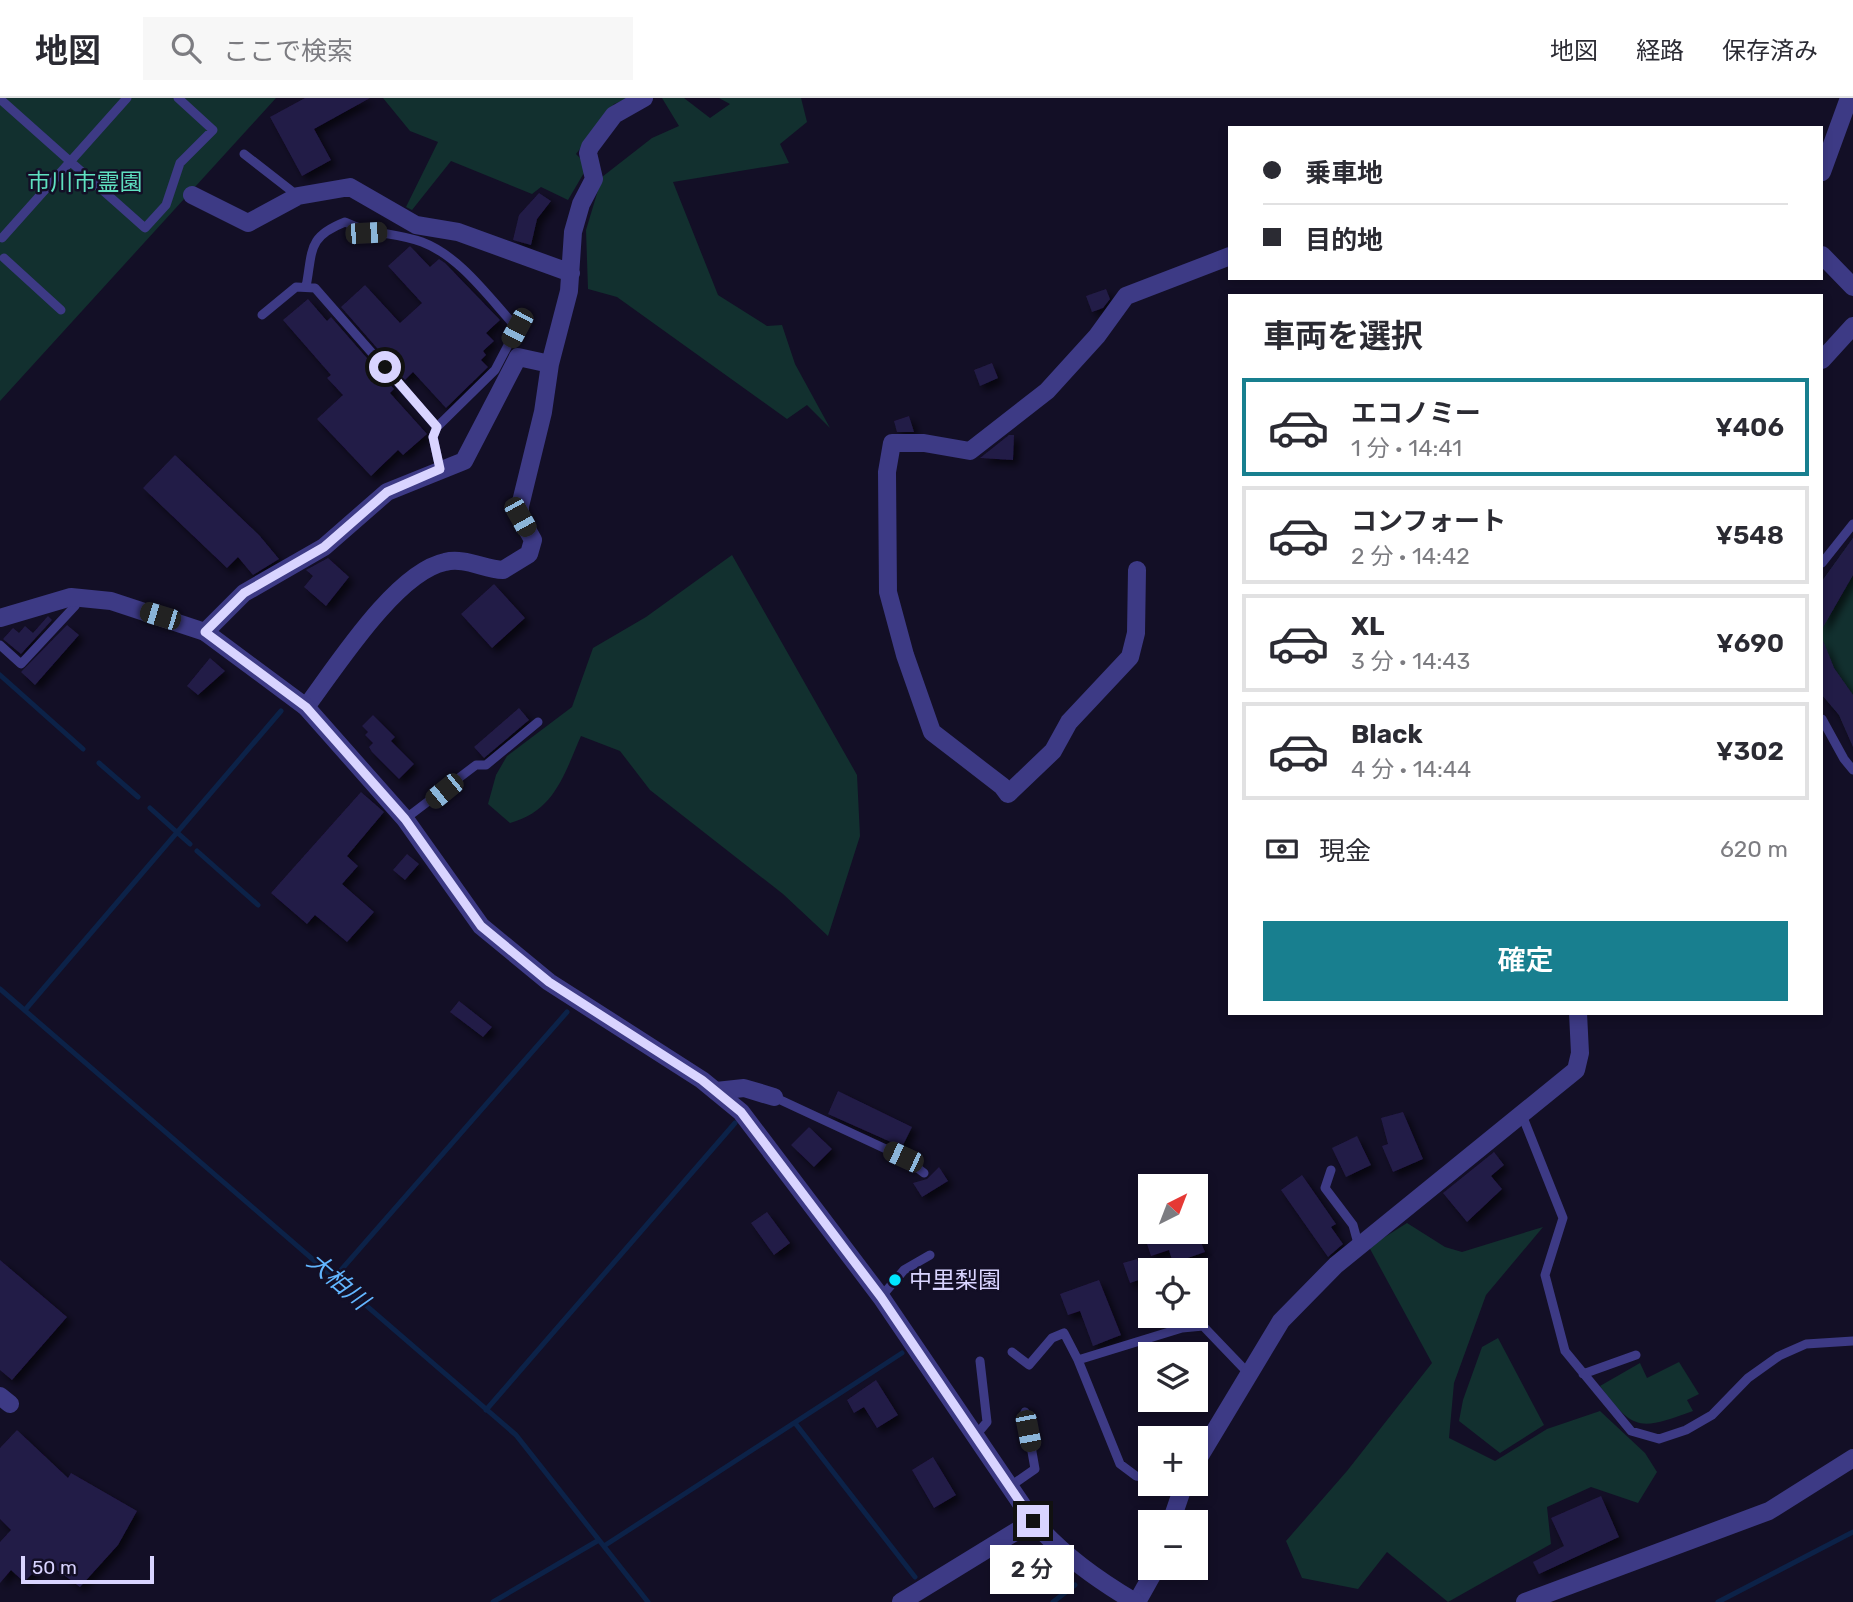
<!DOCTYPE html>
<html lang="ja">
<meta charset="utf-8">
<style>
body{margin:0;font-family:Rubik,"Noto Sans JP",sans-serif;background:#f7f7f7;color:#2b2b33;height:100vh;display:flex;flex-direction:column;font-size:26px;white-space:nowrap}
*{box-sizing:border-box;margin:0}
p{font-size:23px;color:#7c7c81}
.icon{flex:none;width:38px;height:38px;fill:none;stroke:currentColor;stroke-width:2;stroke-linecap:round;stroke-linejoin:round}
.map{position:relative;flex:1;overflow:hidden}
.side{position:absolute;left:1228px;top:196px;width:595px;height:721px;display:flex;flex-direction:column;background:#fff;border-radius:0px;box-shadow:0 4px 10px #0003}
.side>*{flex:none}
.banner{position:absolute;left:1228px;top:28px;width:595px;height:154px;border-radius:0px;box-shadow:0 4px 10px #0003;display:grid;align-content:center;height:154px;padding:0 35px;background:#fff}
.needle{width:46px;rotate:42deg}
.tools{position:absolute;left:1138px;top:1076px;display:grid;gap:14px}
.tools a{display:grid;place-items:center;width:70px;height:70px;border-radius:0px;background:#fff;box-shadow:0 4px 10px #0003;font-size:35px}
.scale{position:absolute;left:21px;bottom:18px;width:133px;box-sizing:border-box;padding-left:7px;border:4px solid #d9d4ff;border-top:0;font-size:19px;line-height:24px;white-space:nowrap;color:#d9d4ff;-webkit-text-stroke:5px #130f26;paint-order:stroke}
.end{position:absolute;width:32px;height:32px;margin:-16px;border:9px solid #d9d4ff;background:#111;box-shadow:0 0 0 4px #111}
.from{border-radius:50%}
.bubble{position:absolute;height:49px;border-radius:0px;background:#fff;box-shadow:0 4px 10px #0003;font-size:23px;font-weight:600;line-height:49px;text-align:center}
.car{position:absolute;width:21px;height:42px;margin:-21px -10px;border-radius:9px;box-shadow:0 0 5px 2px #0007;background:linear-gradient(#222 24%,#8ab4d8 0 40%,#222 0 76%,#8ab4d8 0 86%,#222 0)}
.banner b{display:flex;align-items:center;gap:24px;height:66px;font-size:26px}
.banner b+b{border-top:2px solid #e1e1e2}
.banner i{width:18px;height:18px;background:#2b2b33}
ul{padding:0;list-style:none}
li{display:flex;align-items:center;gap:21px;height:98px;margin:0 14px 10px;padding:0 21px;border:4px solid #e1e1e2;border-radius:0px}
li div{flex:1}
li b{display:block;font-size:26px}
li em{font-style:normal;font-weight:600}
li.active{border-color:#187f8f}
li>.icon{width:63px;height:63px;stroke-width:1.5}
h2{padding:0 35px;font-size:32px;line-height:84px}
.pay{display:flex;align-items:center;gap:18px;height:77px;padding:0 35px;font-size:26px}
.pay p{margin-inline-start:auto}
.action{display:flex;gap:14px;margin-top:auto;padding:14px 35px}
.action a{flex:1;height:80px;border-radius:0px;background:#187f8f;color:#fff;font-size:28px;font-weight:600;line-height:80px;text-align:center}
header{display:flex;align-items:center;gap:42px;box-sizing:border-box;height:98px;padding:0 35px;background:#fff;border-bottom:2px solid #e1e1e2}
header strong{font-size:33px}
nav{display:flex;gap:38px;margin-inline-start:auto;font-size:24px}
.search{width:490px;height:63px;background:#f7f7f7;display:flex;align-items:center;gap:18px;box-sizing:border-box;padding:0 24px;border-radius:0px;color:#7c7c81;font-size:26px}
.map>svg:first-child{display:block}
</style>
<header>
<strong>地図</strong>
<div class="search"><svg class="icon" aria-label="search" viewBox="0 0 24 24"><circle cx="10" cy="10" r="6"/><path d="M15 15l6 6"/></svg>ここで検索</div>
<nav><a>地図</a><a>経路</a><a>保存済み</a></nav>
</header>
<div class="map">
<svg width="1853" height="1504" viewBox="0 0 1853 1504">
<defs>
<filter id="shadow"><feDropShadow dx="5" dy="5" stdDeviation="3.5" flood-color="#0009"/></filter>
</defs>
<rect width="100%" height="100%" fill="#130f26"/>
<path fill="#12302f" d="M0,0H276L0,303Z
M383,0H629L614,6L576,56L588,68L568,102L541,89L532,96L451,63L412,112L406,109L438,44L410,33Z
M662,0H684L710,20L730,6L719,0H801L807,24L780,46L789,65L673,84L718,197L767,228L782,227L795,266L830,330L807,307L787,321L617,199L588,191L586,132L602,79L652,40L679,28Z
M1853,440V648L1839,617L1822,597V483Z
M732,457L857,677L860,738L828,838L783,796L650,692L620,653L581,638C564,676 555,713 510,725L488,706L496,677L507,658L572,609L593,550L646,519Z
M1407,1125L1445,1149L1462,1154L1543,1129L1486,1197L1454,1285L1449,1340L1495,1363L1547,1331L1600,1313L1645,1355L1657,1374L1638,1405L1591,1389L1547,1409L1551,1446L1448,1504L1387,1454L1358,1491L1302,1480L1286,1443L1347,1373L1432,1265L1369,1149Z
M1498,1240L1544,1327L1500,1355L1459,1323L1463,1302L1482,1249Z
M1679,1264L1699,1296L1687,1302L1693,1313C1640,1332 1634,1334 1600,1288L1640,1265L1647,1280Z"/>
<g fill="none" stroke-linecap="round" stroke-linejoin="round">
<path stroke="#0c2248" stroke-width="5" d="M0,577L83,651
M99,665L138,699
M150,710L190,746
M197,753L258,807
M0,891L516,1337L648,1504
M25,912L281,613
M334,1180L567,914
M486,1312L735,1025
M795,1325L915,1479
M604,1448L902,1255
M493,1504L599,1442
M1053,1504L1075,1487
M1718,1504L1853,1434"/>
</g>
<path fill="#241b47" filter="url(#shadow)" d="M305,0H370L314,31L331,62L302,78L270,19Z
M539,95L551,103L537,121L531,147L513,142L519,117Z
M410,148L430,169L439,161L445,165L500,222L486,235L494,243L483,253L486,257L481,262L488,269L446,310L413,274L405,282L341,209L365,187L400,225L422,205L388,168Z
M1106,191L1110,201L1103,210L1092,214L1086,198Z
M308,201L327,223L331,219L394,291L390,295L427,336L403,357L398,352L371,378L317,321L343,297L327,280L331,277L283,222Z
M992,265L998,280L980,288L974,272Z
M909,318L914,334H897L894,323Z
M1009,337H1014L1013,362L980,360Z
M175,357L259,437L279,461L253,477L238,459L227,470L143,390Z
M1853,440V477L1822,531V483Z
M328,460L349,479L326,508L304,489L313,478L306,472Z
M494,486L525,520L492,550L461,516Z
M48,518L52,522L21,556L3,541L13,530L19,535L25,528L33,535Z
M67,527L79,537L35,587L21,574Z
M1822,540L1834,570L1853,597V649L1839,617L1822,597Z
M210,560L225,573L198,597L187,588Z
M519,610L529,622L484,660L474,649Z
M373,617L395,639L391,643L414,666L399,681L372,654L369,649L373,645L365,637L368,634L362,628Z
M361,694L384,714L347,758L358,768L342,786L374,814L347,844L315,817L307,826L271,795Z
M407,756L419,766L405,782L393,772Z
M459,903L492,929L483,939L450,914Z
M838,993L912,1029L902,1049L828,1016Z
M1403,1014L1423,1061L1393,1074L1382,1048L1388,1046L1381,1020Z
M809,1029L832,1051L814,1069L791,1047Z
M1357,1038L1371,1067L1346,1079L1332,1050Z
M1494,1054L1504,1067L1491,1078L1502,1091L1467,1124L1443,1095Z
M939,1069L948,1083L922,1099L913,1085L927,1081Z
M1302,1077L1336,1126L1331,1129L1343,1146L1328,1159L1281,1092Z
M767,1114L790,1145L774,1157L751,1125Z
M1143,1134H1188L1191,1145L1200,1142L1205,1154L1173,1165L1169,1152L1151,1158Z
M1137,1161L1144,1180L1130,1185L1123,1165Z
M0,1162L67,1219L12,1282L0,1272Z
M1099,1182L1121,1237L1093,1248L1080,1213L1068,1217L1060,1196Z
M876,1282L898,1317L877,1330L864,1309L854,1315L847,1302Z
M17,1332L68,1380L71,1375L137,1413L118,1447L80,1489L45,1463L24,1484L11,1472L0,1485V1444L11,1432L0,1421V1350Z
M933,1359L956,1397L934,1410L912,1372Z
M1601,1398L1619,1439L1539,1476L1533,1464L1564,1448L1551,1420Z"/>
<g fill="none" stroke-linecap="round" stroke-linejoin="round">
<path stroke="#3d3a85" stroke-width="9" d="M0,1L145,130L166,107L180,65L213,32L178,0
M244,56L298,98
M2,140L127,0
M4,160L61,212
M262,217L296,189L315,190L437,329L495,272L517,230C490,201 460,158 422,144C394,134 371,137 345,124C307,139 313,152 306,189
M437,329L433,339L440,371
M1822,465L1853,426
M0,547L21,566L75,508L71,499
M1822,621L1844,661L1853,672
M405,721L476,667H486L538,624
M774,999L903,1059L924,1075
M1522,1017L1563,1120L1545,1177L1565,1253L1631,1333L1659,1341L1686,1332L1712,1317L1748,1280L1779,1258L1806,1246L1853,1243
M1331,1072L1325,1090L1353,1127L1359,1149
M881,1199L904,1172L930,1157
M1012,1254L1029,1267L1052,1240L1064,1235L1078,1262L1120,1366L1136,1378L1150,1380
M1078,1262L1182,1230L1203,1228L1249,1276
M1583,1276L1636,1257
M976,1337L987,1324L980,1263
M1009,1389L1035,1371L1025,1314"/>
<path stroke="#3d3a85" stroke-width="18" d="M1822,74L1849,0
M192,97L248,125L298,98L350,89L416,127L458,134L571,175
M1822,157L1853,189
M1822,262L1853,228
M1137,472L1136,535L1130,559L1069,624L1053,653L1008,696L1002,688L932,634L905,557L888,494L887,374L892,345H924L970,353L1047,293L1097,238L1126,198L1230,158
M205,534L244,495L324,449L387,394L464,363L518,259L550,266L569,193L573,134L581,106L594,81L588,55L590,49L614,17L644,0
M306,609C336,569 396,474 445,464C464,459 484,471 503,472L529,456L533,442L520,419V408L543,314L550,266
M716,993L744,990L774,999
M0,1298L10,1306
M1195,1366L1281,1223L1336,1167L1576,972L1580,955L1578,915
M1171,1424L1184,1386
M1137,1504L1156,1470"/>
<path stroke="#3d3a85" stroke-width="18" d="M0,520L71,499L111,503L205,534L306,609L405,721L481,828L549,884L702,982L741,1014L881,1199L1033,1423C1063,1457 1096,1481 1135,1504
M901,1504L1033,1423
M1525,1504L1769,1413L1853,1360"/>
</g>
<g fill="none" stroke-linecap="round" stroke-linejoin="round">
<path stroke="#d9d4ff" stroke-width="9" d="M385,269L437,329L433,339L440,371L387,394L324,449L244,495L205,534L306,609L405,721L481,828L549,884L702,982L741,1014L881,1199L1033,1423"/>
</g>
<circle fill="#00e5ff" stroke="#130f26" stroke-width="2.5" cx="895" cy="1182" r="7"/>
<g text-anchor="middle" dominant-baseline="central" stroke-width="5" stroke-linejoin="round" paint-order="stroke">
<g font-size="23" fill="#5fe0c0" stroke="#130f26">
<text x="85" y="84">市川市霊園</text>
</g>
<g font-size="23" fill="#d9d4ff" stroke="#130f26" text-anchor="start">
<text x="909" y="1182">中里梨園</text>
</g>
<g font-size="24" font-style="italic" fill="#62b6ff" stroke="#130f26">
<text transform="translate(338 1183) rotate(41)">大柏川</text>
</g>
</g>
</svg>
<div class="tools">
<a><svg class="needle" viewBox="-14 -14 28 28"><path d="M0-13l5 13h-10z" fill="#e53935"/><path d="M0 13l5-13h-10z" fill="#7c7c81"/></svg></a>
<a><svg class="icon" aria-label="locate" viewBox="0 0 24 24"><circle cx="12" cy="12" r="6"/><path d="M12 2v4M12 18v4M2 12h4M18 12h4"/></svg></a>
<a><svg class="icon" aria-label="layers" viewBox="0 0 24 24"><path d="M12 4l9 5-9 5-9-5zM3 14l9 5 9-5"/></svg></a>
<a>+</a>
<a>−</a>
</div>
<div class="scale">50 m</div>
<i class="end from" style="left:385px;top:269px"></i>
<i class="end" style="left:1033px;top:1423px"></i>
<div class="bubble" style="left:990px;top:1447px;width:84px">2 分</div>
<i class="car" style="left:366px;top:135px;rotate:87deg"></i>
<i class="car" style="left:517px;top:230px;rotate:208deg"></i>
<i class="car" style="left:520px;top:419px;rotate:151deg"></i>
<i class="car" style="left:160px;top:518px;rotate:287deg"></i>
<i class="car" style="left:444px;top:693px;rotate:231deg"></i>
<i class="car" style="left:903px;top:1059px;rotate:295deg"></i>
<i class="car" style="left:1028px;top:1333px;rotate:169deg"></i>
<div class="banner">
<b><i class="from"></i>乗車地</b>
<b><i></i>目的地</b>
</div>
<section class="side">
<h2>車両を選択</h2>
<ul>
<li class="active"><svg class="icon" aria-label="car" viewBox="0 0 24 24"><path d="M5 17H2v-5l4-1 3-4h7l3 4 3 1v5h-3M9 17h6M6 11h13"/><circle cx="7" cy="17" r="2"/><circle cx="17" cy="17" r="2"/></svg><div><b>エコノミー</b><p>1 分 · 14:41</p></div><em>¥406</em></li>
<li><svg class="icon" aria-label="car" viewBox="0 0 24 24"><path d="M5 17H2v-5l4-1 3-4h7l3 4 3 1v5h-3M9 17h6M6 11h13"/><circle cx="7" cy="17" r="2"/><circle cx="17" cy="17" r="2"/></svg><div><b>コンフォート</b><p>2 分 · 14:42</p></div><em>¥548</em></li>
<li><svg class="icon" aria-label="car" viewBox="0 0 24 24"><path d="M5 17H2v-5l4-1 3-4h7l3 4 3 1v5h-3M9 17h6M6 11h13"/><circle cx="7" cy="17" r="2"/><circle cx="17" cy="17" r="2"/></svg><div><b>XL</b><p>3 分 · 14:43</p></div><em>¥690</em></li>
<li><svg class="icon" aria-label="car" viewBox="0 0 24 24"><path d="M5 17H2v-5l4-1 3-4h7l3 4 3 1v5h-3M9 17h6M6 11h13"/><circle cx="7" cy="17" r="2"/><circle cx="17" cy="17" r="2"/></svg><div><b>Black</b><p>4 分 · 14:44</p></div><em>¥302</em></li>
</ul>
<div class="pay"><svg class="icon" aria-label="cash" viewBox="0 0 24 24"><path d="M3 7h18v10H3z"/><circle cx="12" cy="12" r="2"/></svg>現金<p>620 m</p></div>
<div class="action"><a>確定</a></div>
</section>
</div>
